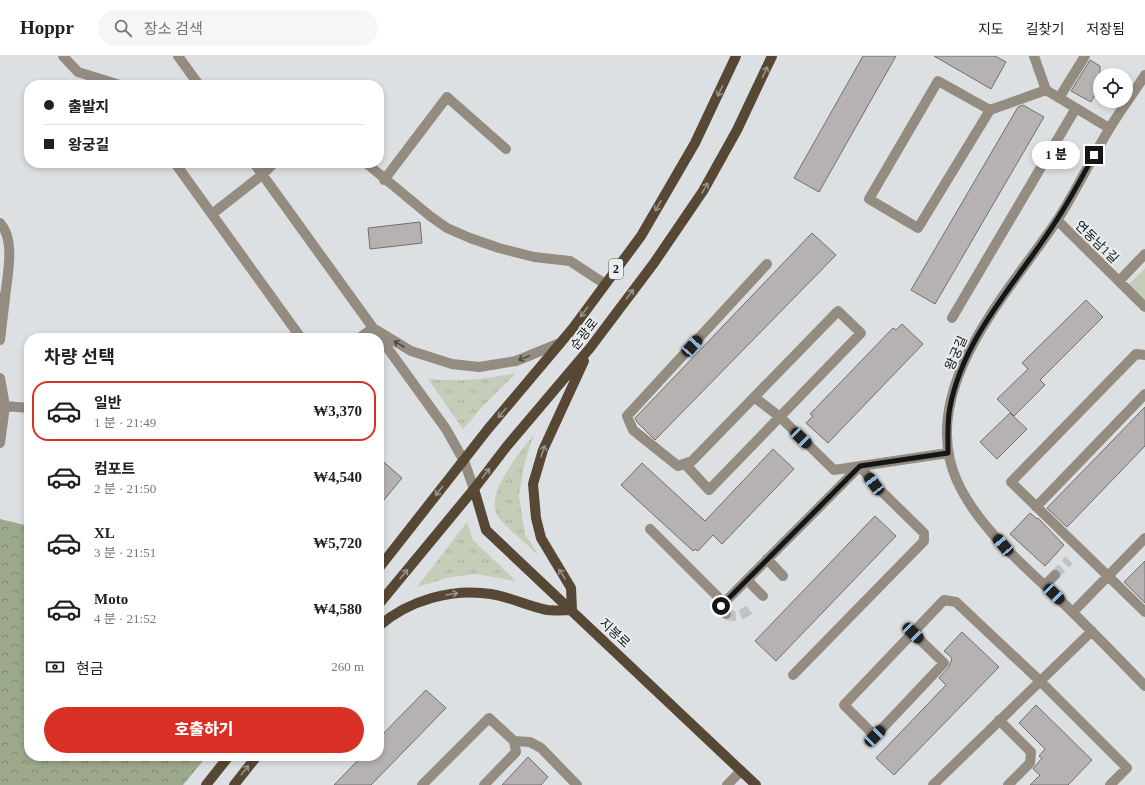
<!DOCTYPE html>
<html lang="ko">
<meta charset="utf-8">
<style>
body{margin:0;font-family:"Times New Roman","Noto Sans KR",serif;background:#f6f6f6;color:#202124;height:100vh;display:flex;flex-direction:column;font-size:15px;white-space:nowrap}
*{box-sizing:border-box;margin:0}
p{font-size:13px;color:#757577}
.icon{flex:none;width:22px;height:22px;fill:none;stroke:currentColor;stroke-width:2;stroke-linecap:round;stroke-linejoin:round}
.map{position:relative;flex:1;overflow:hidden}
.side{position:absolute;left:24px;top:277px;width:360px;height:428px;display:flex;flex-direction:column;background:#fff;border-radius:16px;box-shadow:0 2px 6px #0003}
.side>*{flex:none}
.guide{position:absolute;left:24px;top:24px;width:360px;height:88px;border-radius:16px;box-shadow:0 2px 6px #0003;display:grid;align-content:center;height:88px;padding:0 20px;background:#fff}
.buttons{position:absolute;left:1093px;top:12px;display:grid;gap:8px}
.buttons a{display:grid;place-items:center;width:40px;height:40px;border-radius:50%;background:#fff;box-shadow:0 2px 6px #0003;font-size:20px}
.end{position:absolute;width:18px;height:18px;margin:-9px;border:5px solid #151617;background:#fff;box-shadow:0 0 0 2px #fff}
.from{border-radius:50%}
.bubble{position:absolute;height:28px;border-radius:14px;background:#fff;box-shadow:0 2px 6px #0003;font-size:13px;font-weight:800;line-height:28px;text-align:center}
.car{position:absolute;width:12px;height:24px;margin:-12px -6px;border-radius:5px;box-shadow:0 0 3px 1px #0007;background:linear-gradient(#222 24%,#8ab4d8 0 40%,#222 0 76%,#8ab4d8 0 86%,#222 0)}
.guide b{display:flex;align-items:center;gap:14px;height:38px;font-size:15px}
.guide b+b{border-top:1px solid #e0e0e0}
.guide i{width:10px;height:10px;background:#202124}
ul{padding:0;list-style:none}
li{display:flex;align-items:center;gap:12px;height:60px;margin:0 8px 6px;padding:0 12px;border:2px solid transparent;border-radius:16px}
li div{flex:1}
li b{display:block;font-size:15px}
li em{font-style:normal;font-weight:800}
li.selected{border-color:#d93025}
li>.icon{width:36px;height:36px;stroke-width:1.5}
h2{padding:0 20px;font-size:18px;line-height:48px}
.pay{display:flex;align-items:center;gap:10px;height:44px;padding:0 20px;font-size:15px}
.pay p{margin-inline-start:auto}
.primary-button{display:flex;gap:8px;margin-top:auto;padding:8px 20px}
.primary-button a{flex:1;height:46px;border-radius:24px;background:#d93025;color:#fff;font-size:16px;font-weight:800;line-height:46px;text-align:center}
header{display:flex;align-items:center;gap:24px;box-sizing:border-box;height:56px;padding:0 20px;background:#fff;border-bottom:1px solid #e0e0e0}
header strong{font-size:19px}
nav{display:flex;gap:22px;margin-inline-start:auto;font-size:14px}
.search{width:280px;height:36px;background:#f6f6f6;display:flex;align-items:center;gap:10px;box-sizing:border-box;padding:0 14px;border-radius:22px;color:#757577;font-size:15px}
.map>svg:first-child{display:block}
</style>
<header>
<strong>Hoppr</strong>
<div class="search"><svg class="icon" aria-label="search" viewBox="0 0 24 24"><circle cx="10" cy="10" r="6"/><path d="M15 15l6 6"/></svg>장소 검색</div>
<nav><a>지도</a><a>길찾기</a><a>저장됨</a></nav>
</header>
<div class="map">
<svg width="1145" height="729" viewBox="0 0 1145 729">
<defs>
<pattern id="grass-tufts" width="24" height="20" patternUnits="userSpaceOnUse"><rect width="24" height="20" fill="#c5cdb8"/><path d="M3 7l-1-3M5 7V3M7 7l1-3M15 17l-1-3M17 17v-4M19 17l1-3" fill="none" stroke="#a8af9d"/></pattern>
<pattern id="forest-crowns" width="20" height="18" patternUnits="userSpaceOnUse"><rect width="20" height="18" fill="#9da98c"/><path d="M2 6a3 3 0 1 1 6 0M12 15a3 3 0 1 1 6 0" fill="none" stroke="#7f8971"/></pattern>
</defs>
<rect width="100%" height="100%" fill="#dde0e2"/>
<path fill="url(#grass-tufts)" d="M516,317L483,350L463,373L428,323C460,326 485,323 516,317Z
M534,378L524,409L519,440L525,478L539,500C530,491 502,468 497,459C485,437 521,395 534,378Z
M467,466L473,484L516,525L476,518L451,521L417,531Z"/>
<path fill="url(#forest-crowns)" d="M0,463L29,470V700H207L183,729H0Z"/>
<path fill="#c5cdb8" d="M1145,212V245L1128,229Z"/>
<path fill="#b6b2b2" stroke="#726e6e" d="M863,0H896L819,136L794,122Z
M934,0H995L1006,6L991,33Z
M1090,4L1100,10V30L1091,46L1071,35Z
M1023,49L1044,61L935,248L911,234L1018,51Z
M420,166L422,187L370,193L368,172Z
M812,177L836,199L655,384L637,366L635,362Z
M1086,244L1103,261L1040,324L1045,329L1014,360L997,343L1028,313L1022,307Z
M902,268L923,288L828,387L806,367L813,360L810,358L893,272L896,274Z
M1145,351V390L1067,471L1047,452Z
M1010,357L1027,373L997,403L980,386Z
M773,393L794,413L722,488L713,479L698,495L695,493L693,495L621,429L642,407L705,465Z
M379,402L402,422L379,450Z
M1030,457L1037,463L1038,462L1064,489L1045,510L1010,478Z
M875,460L896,480L776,605L755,585Z
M1145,505V547L1124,526Z
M962,576L999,611L894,719L876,702L946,629L939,622L949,611L952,602L944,595Z
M426,634L446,652L371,729H334L362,700H379V682Z
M1036,649L1092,704L1068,729H1030L1040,719L1033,713L1042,702L1039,700L1045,693L1019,667Z
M528,701L548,721L541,729H502Z"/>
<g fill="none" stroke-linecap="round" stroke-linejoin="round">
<path stroke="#bfc2c4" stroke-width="10" stroke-dasharray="10 5" stroke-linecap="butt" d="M1055,519L1069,504
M726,558C736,563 745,558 752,551"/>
<path stroke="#948c81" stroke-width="10" d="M63,0L78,16L120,29
M178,0L199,29
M1034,0L1046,34L1109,72
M1145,19C1133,38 1119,56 1108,75C1090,105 1075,137 1056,166C1009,236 916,333 957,425C978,471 1022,508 1058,542C1088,571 1116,600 1145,630
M1059,42L1085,0
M990,54L938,25L869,143L918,172L990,54L1046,34
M175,107L301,282
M254,107L446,373L464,405L474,433
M366,107L430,160L447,172L470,182L499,192L534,201L570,205L605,228
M384,124L447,41L506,93
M212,158L262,119L274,107
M1057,164L1145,251
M0,167C16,184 7,220 5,242L0,241
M1119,225L1145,198
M952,262L1076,52
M359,282L373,272L411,295L452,308L479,311L516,305L560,287
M0,284L5,242
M1145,299L1136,298L1011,426L1145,556
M0,322L5,350L29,352
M754,341L780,361L834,414L948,397
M0,387L5,350
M685,408L709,434L861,277L838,255L692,405L678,410L633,374L627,360L767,208
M1036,451L1145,338
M650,473L718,541L723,555L726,558
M767,503L783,520
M747,524L763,540
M1045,529L1055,519
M721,550L860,410L874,428L924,477V485L793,619
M1073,556L1145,482
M913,577L944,607L875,680L844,649L944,544L956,546L1040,625L1127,712L1110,729
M999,664L1031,696L1030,707L1008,729
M422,729L489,662L514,685L530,686L541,692L577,729
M484,729L516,696L514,685
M727,729L741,715
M933,729L1092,575"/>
<path stroke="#574835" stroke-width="10" d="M474,433L486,474L756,729
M379,512L488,373L573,272L641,180L695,87L736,0
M379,548L474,433L507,390L590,292L654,207L703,135L737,74L772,0
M572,554L571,532L541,482L536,462L533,428L543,394L584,305
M379,570C409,544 452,532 491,538C510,541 528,550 547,554C555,555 564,554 572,554
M206,729L229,700
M234,729L257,700"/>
</g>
<defs><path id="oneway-shaft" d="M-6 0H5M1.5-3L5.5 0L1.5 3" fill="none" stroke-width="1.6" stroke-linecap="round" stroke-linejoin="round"/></defs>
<g stroke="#999289">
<use href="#oneway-shaft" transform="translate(765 16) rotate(-65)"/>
<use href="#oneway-shaft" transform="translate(720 35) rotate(116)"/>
<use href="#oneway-shaft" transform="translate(705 132) rotate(-60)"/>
<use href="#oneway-shaft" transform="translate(658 150) rotate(120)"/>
<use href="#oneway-shaft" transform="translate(630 238) rotate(-53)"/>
<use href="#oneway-shaft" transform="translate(584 256) rotate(126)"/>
<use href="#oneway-shaft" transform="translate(502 357) rotate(130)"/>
<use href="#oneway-shaft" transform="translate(543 395) rotate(-71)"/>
<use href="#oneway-shaft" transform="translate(486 417) rotate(-53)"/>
<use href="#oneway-shaft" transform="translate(439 435) rotate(128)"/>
<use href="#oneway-shaft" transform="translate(404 518) rotate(-50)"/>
<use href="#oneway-shaft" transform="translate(562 518) rotate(-123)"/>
<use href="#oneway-shaft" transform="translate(452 538) rotate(-9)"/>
<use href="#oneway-shaft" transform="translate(245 714) rotate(-52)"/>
</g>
<g stroke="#4e4b47">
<use href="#oneway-shaft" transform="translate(399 288) rotate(-150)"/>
<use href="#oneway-shaft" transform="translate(524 302) rotate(158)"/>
</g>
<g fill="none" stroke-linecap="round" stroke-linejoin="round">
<path stroke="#151617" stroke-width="5" d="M721,550L860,410L948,397C948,382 947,366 950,351C964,279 1018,225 1056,165C1070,144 1082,121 1094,99"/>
</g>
<g text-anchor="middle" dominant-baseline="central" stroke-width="4" stroke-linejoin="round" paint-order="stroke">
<rect fill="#eaedef" stroke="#555658" stroke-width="1" x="609" y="203" width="14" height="20" rx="3"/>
<g font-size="12" font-weight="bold" fill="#151617">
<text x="616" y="213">2</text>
</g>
<g font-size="13" fill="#151617" stroke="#eaedef">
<text transform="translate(1097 186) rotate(44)">연동남1길</text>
<text transform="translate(584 278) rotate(-52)">순광로</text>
<text transform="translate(956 297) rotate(-66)">왕궁길</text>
<text transform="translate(615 577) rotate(43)">지봉로</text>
</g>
</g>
</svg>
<div class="buttons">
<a><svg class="icon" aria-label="locate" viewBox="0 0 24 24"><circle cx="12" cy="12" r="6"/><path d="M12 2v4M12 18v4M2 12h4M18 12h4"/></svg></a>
</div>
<i class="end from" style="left:721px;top:550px"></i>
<i class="end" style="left:1094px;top:99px"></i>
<div class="bubble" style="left:1032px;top:85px;width:48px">1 분</div>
<i class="car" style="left:692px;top:290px;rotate:42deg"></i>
<i class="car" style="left:801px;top:382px;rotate:134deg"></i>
<i class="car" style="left:874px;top:428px;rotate:323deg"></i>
<i class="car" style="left:1003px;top:489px;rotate:320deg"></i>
<i class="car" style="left:1054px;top:538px;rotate:134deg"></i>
<i class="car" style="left:913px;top:577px;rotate:134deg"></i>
<i class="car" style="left:875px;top:680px;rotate:44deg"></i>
<div class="guide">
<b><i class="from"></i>출발지</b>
<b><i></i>왕궁길</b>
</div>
<section class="side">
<h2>차량 선택</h2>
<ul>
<li class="selected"><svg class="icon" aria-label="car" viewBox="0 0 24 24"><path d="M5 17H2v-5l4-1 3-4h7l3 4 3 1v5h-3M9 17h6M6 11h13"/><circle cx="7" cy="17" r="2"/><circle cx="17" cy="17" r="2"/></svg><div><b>일반</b><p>1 분 · 21:49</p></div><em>₩3,370</em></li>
<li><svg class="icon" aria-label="car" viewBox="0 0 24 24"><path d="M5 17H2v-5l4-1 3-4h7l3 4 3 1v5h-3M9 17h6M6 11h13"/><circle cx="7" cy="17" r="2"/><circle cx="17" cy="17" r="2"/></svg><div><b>컴포트</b><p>2 분 · 21:50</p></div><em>₩4,540</em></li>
<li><svg class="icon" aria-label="car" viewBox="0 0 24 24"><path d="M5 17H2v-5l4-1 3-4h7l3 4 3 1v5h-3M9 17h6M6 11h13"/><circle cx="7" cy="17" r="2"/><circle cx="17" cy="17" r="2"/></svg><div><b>XL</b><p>3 분 · 21:51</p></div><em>₩5,720</em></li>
<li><svg class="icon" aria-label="car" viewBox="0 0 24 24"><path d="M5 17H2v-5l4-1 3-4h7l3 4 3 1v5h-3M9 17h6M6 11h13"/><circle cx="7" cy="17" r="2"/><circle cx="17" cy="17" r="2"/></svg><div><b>Moto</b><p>4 분 · 21:52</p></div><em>₩4,580</em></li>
</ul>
<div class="pay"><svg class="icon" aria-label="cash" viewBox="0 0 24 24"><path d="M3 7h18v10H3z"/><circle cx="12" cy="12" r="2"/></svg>현금<p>260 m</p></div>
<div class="primary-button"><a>호출하기</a></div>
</section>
</div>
